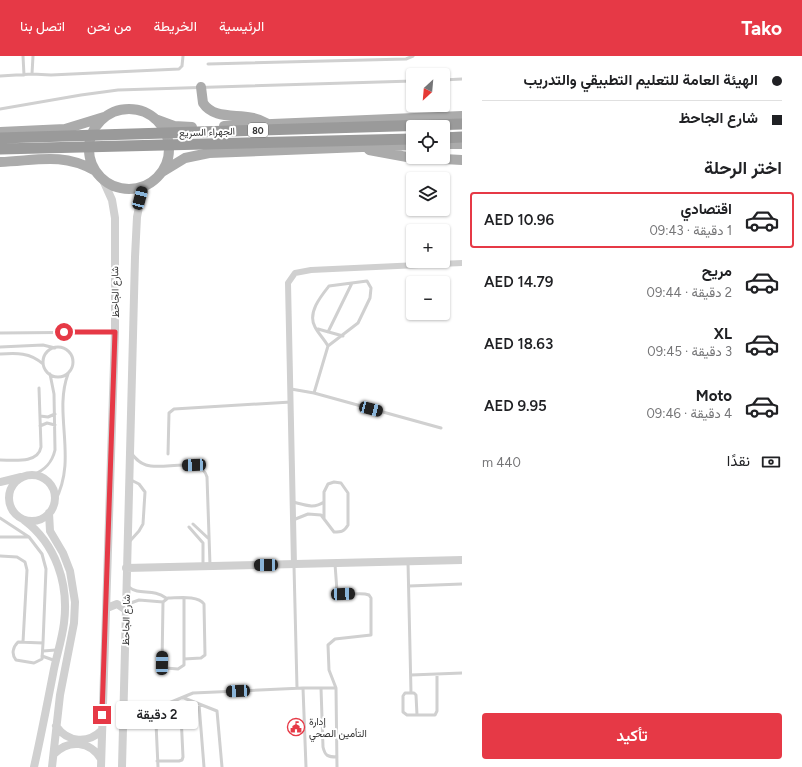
<!DOCTYPE html>
<html lang="ar">
<meta charset="utf-8">
<style>
body{margin:0;font-family:Figtree,Vazirmatn,sans-serif;background:#f2f2f2;color:#202124;direction:rtl;height:100vh;display:flex;flex-direction:column;font-size:15px;white-space:nowrap}
*{box-sizing:border-box;margin:0}
p{font-size:13px;color:#757577}
.icon{flex:none;width:22px;height:22px;fill:none;stroke:currentColor;stroke-width:2;stroke-linecap:round;stroke-linejoin:round}
.map{position:relative;flex:1;overflow:hidden;direction:ltr}
.side{display:flex;flex-direction:column;background:#fff;width:340px}
.side>*{flex:none}
.banner{display:grid;align-content:center;height:88px;padding:0 20px;background:#fff}
.needle{width:26px;rotate:206deg}
.fabs{position:absolute;left:406px;top:12px;display:grid;gap:8px}
.fabs a{display:grid;place-items:center;width:44px;height:44px;border-radius:4px;background:#fff;box-shadow:0 1px 3px #0004;font-size:20px}
.end{position:absolute;width:18px;height:18px;margin:-9px;border:5px solid #e63946;background:#fff;box-shadow:0 0 0 2px #fff}
.from{border-radius:50%}
.bubble{position:absolute;height:28px;border-radius:4px;background:#fff;box-shadow:0 1px 3px #0004;font-size:13px;font-weight:600;line-height:28px;text-align:center;direction:rtl}
.car{position:absolute;width:12px;height:24px;margin:-12px -6px;border-radius:5px;box-shadow:0 0 3px 1px #0007;background:linear-gradient(#222 24%,#8ab4d8 0 40%,#222 0 76%,#8ab4d8 0 86%,#222 0)}
.banner b{display:flex;align-items:center;gap:14px;height:38px;font-size:15px}
.banner b+b{border-top:1px solid #e0e0e0}
.banner i{width:10px;height:10px;background:#202124}
ul{padding:0;list-style:none}
li{display:flex;align-items:center;gap:12px;height:56px;margin:0 8px 6px;padding:0 12px;border:2px solid transparent;border-radius:4px}
li div{flex:1}
li b{display:block;font-size:15px}
li em{font-style:normal;font-weight:600}
li.selected{border-color:#e63946}
li>.icon{width:36px;height:36px;stroke-width:1.5}
h2{padding:0 20px;font-size:18px;line-height:48px}
.pay{display:flex;align-items:center;gap:10px;height:44px;padding:0 20px;font-size:15px}
.pay p{margin-inline-start:auto}
.action{display:flex;gap:8px;margin-top:auto;padding:8px 20px}
.action a{flex:1;height:46px;border-radius:4px;background:#e63946;color:#fff;font-size:16px;font-weight:600;line-height:46px;text-align:center}
header{display:flex;align-items:center;gap:24px;box-sizing:border-box;height:56px;padding:0 20px;background:#e63946;color:#fff}
header strong{font-size:19px}
nav{display:flex;gap:22px;margin-inline-start:auto;font-size:14px}
main{display:flex;flex:1;min-height:0}
.map>svg:first-child{display:block}
</style>
<header>
<strong>Tako</strong>
<nav><a>الرئيسية</a><a>الخريطة</a><a>من نحن</a><a>اتصل بنا</a></nav>
</header>
<main>
<section class="side">
<div class="banner">
<b><i class="from"></i>الهيئة العامة للتعليم التطبيقي والتدريب</b>
<b><i></i>شارع الجاحظ</b>
</div>
<h2>اختر الرحلة</h2>
<ul>
<li class="selected"><svg class="icon" aria-label="car" viewBox="0 0 24 24"><path d="M5 17H2v-5l4-1 3-4h7l3 4 3 1v5h-3M9 17h6M6 11h13"/><circle cx="7" cy="17" r="2"/><circle cx="17" cy="17" r="2"/></svg><div><b>اقتصادي</b><p>1 دقيقة · 09:43</p></div><em>AED 10.96</em></li>
<li><svg class="icon" aria-label="car" viewBox="0 0 24 24"><path d="M5 17H2v-5l4-1 3-4h7l3 4 3 1v5h-3M9 17h6M6 11h13"/><circle cx="7" cy="17" r="2"/><circle cx="17" cy="17" r="2"/></svg><div><b>مريح</b><p>2 دقيقة · 09:44</p></div><em>AED 14.79</em></li>
<li><svg class="icon" aria-label="car" viewBox="0 0 24 24"><path d="M5 17H2v-5l4-1 3-4h7l3 4 3 1v5h-3M9 17h6M6 11h13"/><circle cx="7" cy="17" r="2"/><circle cx="17" cy="17" r="2"/></svg><div><b>XL</b><p>3 دقيقة · 09:45</p></div><em>AED 18.63</em></li>
<li><svg class="icon" aria-label="car" viewBox="0 0 24 24"><path d="M5 17H2v-5l4-1 3-4h7l3 4 3 1v5h-3M9 17h6M6 11h13"/><circle cx="7" cy="17" r="2"/><circle cx="17" cy="17" r="2"/></svg><div><b>Moto</b><p>4 دقيقة · 09:46</p></div><em>AED 9.95</em></li>
</ul>
<div class="pay"><svg class="icon" aria-label="cash" viewBox="0 0 24 24"><path d="M3 7h18v10H3z"/><circle cx="12" cy="12" r="2"/></svg>نقدًا<p>440 m</p></div>
<div class="action"><a>تأكيد</a></div>
</section>
<div class="map">
<svg width="462" height="711" viewBox="0 0 462 711">
<rect width="100%" height="100%" fill="#fff"/>
<g fill="none" stroke-linecap="round" stroke-linejoin="round">
<path stroke="#d0d0d0" stroke-width="3" d="M23,0L24,19
M208,8L406,3L413,0
M32,18L51,19L179,13L182,10L183,0
M0,20L32,18L33,0
M443,24L462,23
M0,53L81,39L118,34L413,25
M318,273L343,280
M328,276L352,227
M0,277L114,276
M0,291L43,289L55,292
M43 306a15 15 0 1 1 30 0a15 15 0 1 1-30 0Z
M0,298C16,297 30,296 43,308
M291,333L314,337L441,372
M314,337L328,290L358,267L370,242L371,232L367,225L329,230C321,240 307,257 315,271C318,277 324,283 328,290
M40,360L48,361L55,358
M40,370L47,367L55,369
M131,397C135,402 139,407 146,409C163,415 201,399 207,421L210,509
M168,398L169,357L174,353L291,346
M0,404C13,404 38,408 41,391L39,332
M33,419C45,414 52,407 55,394L54,338L50,318
M55,445C78,403 53,358 68,318
M293,446C305,449 314,453 324,446
M0,462L29,481L42,498L46,513L43,587
M293,464L308,458L321,459L334,476C341,476 344,476 348,469V437L341,427L334,426L328,428L324,436V462
M193,468L209,483
M189,471L203,487V509
M0,481H29
M130,485L139,475L143,468L145,436L139,428L131,424
M0,500L17,501L25,506L27,514L23,586
M408,506L411,637
M335,508L337,535C345,542 359,535 369,539L371,542V579L335,583L328,589L329,614L336,632L337,711
M294,510L297,632
M409,530L462,528
M129,531C139,540 153,532 166,542
M128,548L139,544L163,546
M18,586L43,587L42,603L34,607L16,604C11,598 13,591 18,586Z
M43,595L56,594
M42,600L56,605
M184,603L201,602L205,599L204,548C198,539 178,542 168,542L163,546L162,609L166,612L178,613L184,609V542
M411,619L462,617
M303,632L306,711
M321,632L323,691C325,700 328,701 337,701
M405,637H414L416,639L417,659H407L403,656V640Z
M184,642L217,655L222,711
M199,648L204,711
M124,653L152,654L193,637L303,632H336
M417,659H435L437,655V618
M123,665L156,667L179,656
M156,667L158,711
M157,705H179L182,704L183,701L181,659L177,645"/>
<path stroke="#d0d0d0" stroke-width="6" d="M294,509L288,227L295,217L311,214L462,207"/>
<path stroke="#d0d0d0" stroke-width="8" d="M9 442a23 23 0 1 1 46 0a23 23 0 1 1-46 0Z
M0,426L21,421
M49,457L50,475L63,497L70,515L75,546L74,567L60,639L52,711
M24,464C56,488 69,528 64,567C62,584 56,601 53,618C47,649 41,680 34,711
M126,512L462,504
M107,552L117,548L126,554
M56,670C68,687 88,688 102,674
M54,698C69,683 90,685 101,703
M101,711L115,276V162L112,144L103,124
M122,711L135,201L137,161L143,131"/>
<path stroke="#ababab" stroke-width="10" d="M201,31L203,47C216,67 246,54 266,67
M89 93a40 40 0 1 1 80 0a40 40 0 1 1-80 0Z
M155,63L174,70L192,71
M224,70L462,60
M0,76L65,73L104,61
M443,88H462
M369,94L407,101L462,104
M0,106C35,105 61,96 94,114
M162,116L185,102L209,97L413,89"/>
<path stroke="#9a9a9a" stroke-width="11" d="M0,82L462,68
M443,82L462,81
M0,93L413,83"/>
</g>
<g fill="none" stroke-linecap="round" stroke-linejoin="round">
<path stroke="#e63946" stroke-width="5" d="M64,276H115L102,659"/>
</g>
<defs>
<g id="civic-ring" transform="scale(0.9)"><circle r="9.5" fill="#fff" stroke="#e63946" stroke-width="1.5"/><path d="M-.6-6.5H3V-4.5H.6V-3L4-1V1h2V6H-6V1h2V-1L-.6-3ZM-1.2 2.5V6h2.4V2.5Z" fill="#e63946"/></g>
</defs>
<g fill-rule="evenodd">
<use href="#civic-ring" x="296" y="671"/>
</g>
<g text-anchor="middle" dominant-baseline="central" stroke-width="4" stroke-linejoin="round" paint-order="stroke">
<rect fill="#fff" stroke="#707070" stroke-width="1" x="248" y="67" width="20" height="14" rx="3"/>
<g font-size="9" font-weight="bold" fill="#333">
<text x="258" y="74">80</text>
</g>
<g font-size="10" fill="#333" stroke="#fff">
<text transform="translate(207 76) rotate(-2)">الجهراء السريع</text>
<text transform="translate(115 236) rotate(-91)">شارع الجاحظ</text>
<text transform="translate(126 564) rotate(-89)">شارع الجاحظ</text>
</g>
<g font-size="10" fill="#333" stroke="#fff" text-anchor="start">
<text x="309" y="665">إدارة<tspan x="309" dy="12">التأمين الصحي</tspan></text>
</g>
</g>
</svg>
<div class="fabs">
<a><svg class="needle" viewBox="-14 -14 28 28"><path d="M0-13l5 13h-10z" fill="#e53935"/><path d="M0 13l5-13h-10z" fill="#757577"/></svg></a>
<a><svg class="icon" aria-label="locate" viewBox="0 0 24 24"><circle cx="12" cy="12" r="6"/><path d="M12 2v4M12 18v4M2 12h4M18 12h4"/></svg></a>
<a><svg class="icon" aria-label="layers" viewBox="0 0 24 24"><path d="M12 4l9 5-9 5-9-5zM3 14l9 5 9-5"/></svg></a>
<a>+</a>
<a>−</a>
</div>
<i class="end from" style="left:64px;top:276px"></i>
<i class="end" style="left:102px;top:659px"></i>
<div class="bubble" style="left:116px;top:645px;width:82px">2 دقيقة</div>
<i class="car" style="left:140px;top:142px;rotate:15deg"></i>
<i class="car" style="left:371px;top:353px;rotate:105deg"></i>
<i class="car" style="left:194px;top:409px;rotate:268deg"></i>
<i class="car" style="left:266px;top:509px;rotate:269deg"></i>
<i class="car" style="left:343px;top:538px;rotate:88deg"></i>
<i class="car" style="left:162px;top:607px;rotate:1deg"></i>
<i class="car" style="left:238px;top:635px;rotate:267deg"></i>
</div>
</main>
